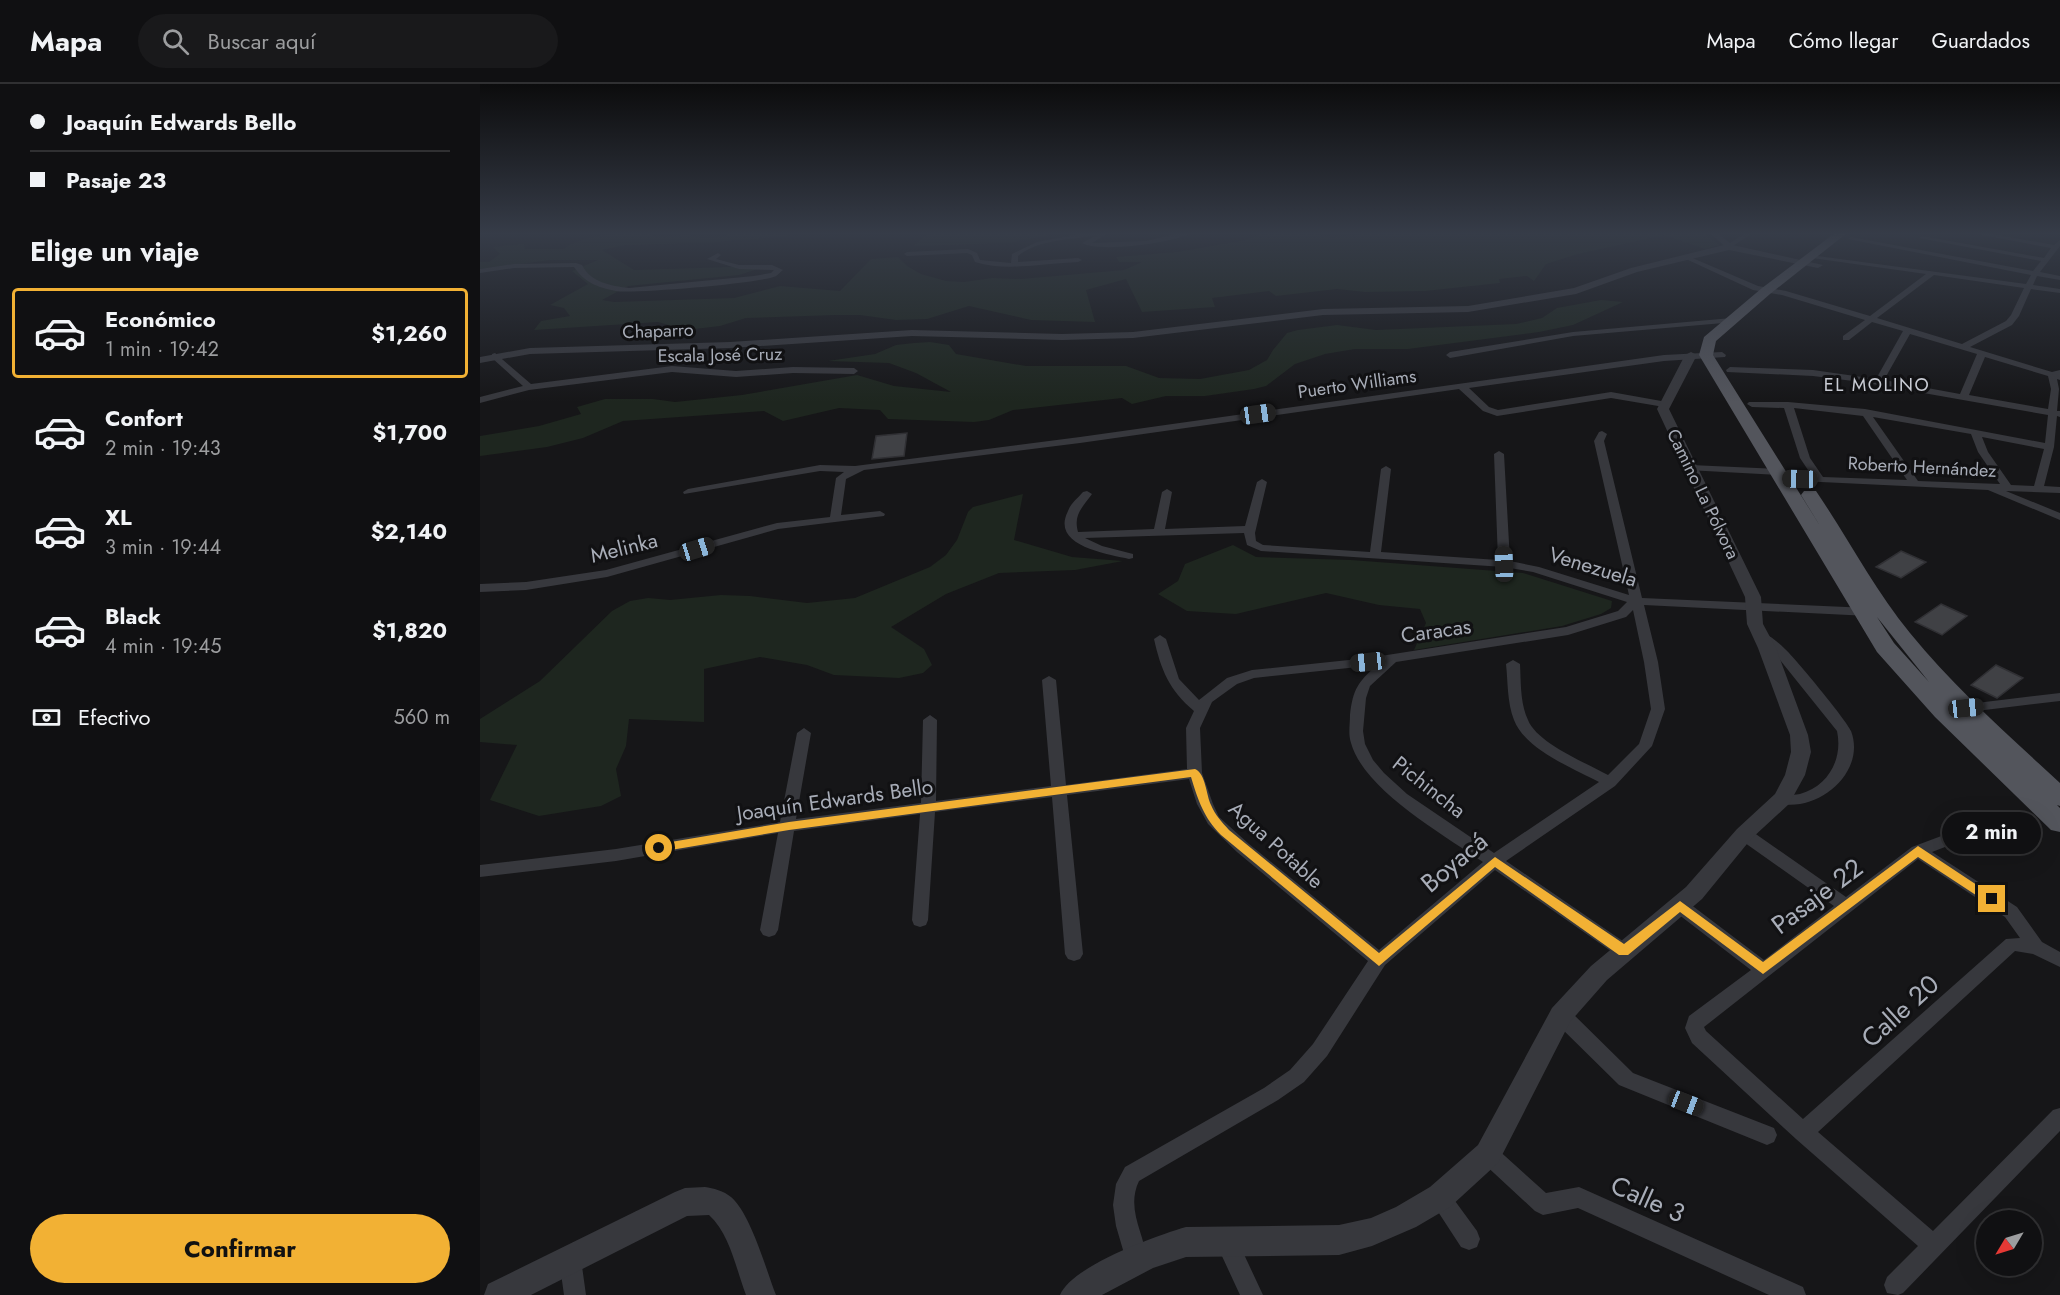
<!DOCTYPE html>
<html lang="es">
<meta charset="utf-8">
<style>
body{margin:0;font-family:Jost,sans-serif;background:#19191b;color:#f1f3f6;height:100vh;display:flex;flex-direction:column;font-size:22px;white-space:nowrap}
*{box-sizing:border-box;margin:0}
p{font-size:20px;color:#9c9d9f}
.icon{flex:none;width:33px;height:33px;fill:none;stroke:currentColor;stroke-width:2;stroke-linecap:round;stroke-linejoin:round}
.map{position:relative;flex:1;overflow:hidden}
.details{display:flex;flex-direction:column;background:#101012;width:480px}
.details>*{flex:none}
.guide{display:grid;align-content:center;height:132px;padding:0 30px;background:#101012}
.needle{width:39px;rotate:232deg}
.fabs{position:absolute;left:1496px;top:1126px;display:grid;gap:12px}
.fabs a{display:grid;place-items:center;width:66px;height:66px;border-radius:50%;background:#101012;box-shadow:0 6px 24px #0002,0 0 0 2px #303032;font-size:30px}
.end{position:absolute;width:27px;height:27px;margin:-14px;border:8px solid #f2b134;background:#111;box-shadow:0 0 0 3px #111}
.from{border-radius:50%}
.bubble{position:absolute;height:42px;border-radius:21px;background:#101012;box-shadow:0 6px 24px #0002,0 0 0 2px #303032;font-size:20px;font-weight:700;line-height:42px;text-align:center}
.car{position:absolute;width:18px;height:36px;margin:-18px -9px;border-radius:8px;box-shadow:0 0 4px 2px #0007;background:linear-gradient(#222 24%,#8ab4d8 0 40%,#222 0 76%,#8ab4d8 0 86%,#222 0)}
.guide b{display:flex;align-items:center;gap:21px;height:57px;font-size:22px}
.guide b+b{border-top:2px solid #303032}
.guide i{width:15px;height:15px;background:#f1f3f6}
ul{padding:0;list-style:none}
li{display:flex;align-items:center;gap:18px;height:90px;margin:0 12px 9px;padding:0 18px;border:3px solid transparent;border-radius:6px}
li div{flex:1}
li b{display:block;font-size:22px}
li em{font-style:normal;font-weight:700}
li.on{border-color:#f2b134}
li>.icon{width:54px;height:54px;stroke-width:1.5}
h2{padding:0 30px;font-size:27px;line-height:72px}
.pay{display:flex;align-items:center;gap:15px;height:66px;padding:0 30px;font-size:22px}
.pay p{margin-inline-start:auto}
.button{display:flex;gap:12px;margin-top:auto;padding:12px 30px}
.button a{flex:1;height:69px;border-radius:36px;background:#f2b134;color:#111;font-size:24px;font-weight:700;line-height:69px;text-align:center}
header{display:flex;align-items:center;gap:36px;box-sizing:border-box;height:84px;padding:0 30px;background:#101012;border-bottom:2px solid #303032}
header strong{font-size:28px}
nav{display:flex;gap:33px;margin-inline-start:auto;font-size:21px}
.search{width:420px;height:54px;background:#19191b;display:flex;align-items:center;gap:15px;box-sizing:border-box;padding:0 21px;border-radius:33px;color:#9c9d9f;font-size:22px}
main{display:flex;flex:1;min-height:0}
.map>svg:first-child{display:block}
</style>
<header>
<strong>Mapa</strong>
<div class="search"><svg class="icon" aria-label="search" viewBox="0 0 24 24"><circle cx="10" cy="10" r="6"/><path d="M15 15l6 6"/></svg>Buscar aquí</div>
<nav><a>Mapa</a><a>Cómo llegar</a><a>Guardados</a></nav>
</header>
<main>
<section class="details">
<div class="guide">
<b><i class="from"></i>Joaquín Edwards Bello</b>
<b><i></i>Pasaje 23</b>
</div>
<h2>Elige un viaje</h2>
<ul>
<li class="on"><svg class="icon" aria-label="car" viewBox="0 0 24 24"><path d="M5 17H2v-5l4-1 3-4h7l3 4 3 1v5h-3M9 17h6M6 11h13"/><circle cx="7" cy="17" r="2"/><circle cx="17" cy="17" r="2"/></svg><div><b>Económico</b><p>1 min · 19:42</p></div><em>$1,260</em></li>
<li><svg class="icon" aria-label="car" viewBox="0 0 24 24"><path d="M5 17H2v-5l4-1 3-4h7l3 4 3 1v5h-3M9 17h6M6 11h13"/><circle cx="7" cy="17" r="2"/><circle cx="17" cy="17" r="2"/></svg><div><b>Confort</b><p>2 min · 19:43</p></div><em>$1,700</em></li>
<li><svg class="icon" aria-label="car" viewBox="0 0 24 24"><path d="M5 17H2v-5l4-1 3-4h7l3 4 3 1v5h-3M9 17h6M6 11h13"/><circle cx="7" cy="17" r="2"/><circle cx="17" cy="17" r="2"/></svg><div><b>XL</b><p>3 min · 19:44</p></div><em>$2,140</em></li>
<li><svg class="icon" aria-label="car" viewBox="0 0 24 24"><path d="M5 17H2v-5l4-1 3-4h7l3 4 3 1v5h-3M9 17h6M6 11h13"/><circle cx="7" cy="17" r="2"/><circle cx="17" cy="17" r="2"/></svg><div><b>Black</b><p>4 min · 19:45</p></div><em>$1,820</em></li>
</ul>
<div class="pay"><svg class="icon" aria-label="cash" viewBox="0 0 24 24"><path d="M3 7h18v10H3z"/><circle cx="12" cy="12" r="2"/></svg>Efectivo<p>560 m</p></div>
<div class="button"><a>Confirmar</a></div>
</section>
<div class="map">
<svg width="1580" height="1211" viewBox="0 0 1580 1211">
<rect width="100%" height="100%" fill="#161618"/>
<path fill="#1e261f" d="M169,149L175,153L207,151L222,154L244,153L250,149H291L309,152L224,159L145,161L122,166L154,186L287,182L259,191L148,202L122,216L134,218L254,214L300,202L360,207L391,175L418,173L427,182L441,190L466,197L484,198L512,194L541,195L644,186L662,178H639L636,173L697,168L766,156L784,149H833L850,154L893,149H1223L1239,161L1225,165L1184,151L1098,170L1066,180L1054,197L1047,192L1019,195L1020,199L945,207L885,208L857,205L796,212L789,207L732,214L735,223L662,228L646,195L606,206L615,238L551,236L489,222L447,235L416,236L380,231H356L266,234L240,242L206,246L178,238L54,246L61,237L90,232L84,224L70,221L108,200L92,187L118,176H71L0,185V178H9L20,170L13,163L44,160L45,165H84C102,149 144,150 169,149Z
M450,149H579L530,159L433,162Z
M1121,216L1143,218L1093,241L1059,248L928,265H875L845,270L815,280L786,302L774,305L725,312H686L652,320L642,314L533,326L509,336L494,338L408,335L400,326L359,324L303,337L284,327L143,337L103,354L67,363L0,372V352L59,342L101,330L97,323L125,315H173L195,318L262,311L377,291L414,302L471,308L436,289L409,279L348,277L395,270L416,261L434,259L450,258L469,261L476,270L546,282H646L679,294L720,295L769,286L787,276L793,266L807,249L818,246L857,241L896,246L1036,240L1062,234L1077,224Z
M543,410L534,456L592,473L643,477L595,486L519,489L466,510L411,543L444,565L452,581L443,589L419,594L354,591L327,581L280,573L224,585V638L149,635L146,662L136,685L141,712L121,722L59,732L10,716L37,661L0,658V635L60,597L132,527L150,517L168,514L190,516L241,511L270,512L327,519L375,514L450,483L466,471L477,456L488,428L493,423Z
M753,461L776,473L871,476L1043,489L1132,517L1131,524L1121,530L1082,542L934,566L946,539L940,525L899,521L846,509L756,530L707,527L678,510L698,497L705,480Z"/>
<path fill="#404145" stroke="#303034" stroke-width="1.5" d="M427,349L424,372L392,375L396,352Z
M1421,467L1446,478L1421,494L1396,483Z
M1461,520L1487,532L1462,551L1435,538Z
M1516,581L1543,594L1517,614L1491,601Z"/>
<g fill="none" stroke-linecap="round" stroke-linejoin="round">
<path fill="#37383d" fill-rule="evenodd" d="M605,149H628L612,159L666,157L700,149H711C693,159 619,169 602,159L617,151C592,156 558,155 538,172V178L598,174L602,176L598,178C564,179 528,188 495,178L492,171L487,169L427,172L424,170L427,168L488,165L497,169L500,176L531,179L532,170L557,158Z
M1230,149H1237L1250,159L1266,149H1273L1248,165Z
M1492,149H1506L1574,161L1580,156V162L1560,188L1580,192V196L1557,192L1553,201L1580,205V209L1551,205L1539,232L1532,241L1490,263L1572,288L1580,286V296L1577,295L1579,305L1577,327H1580V333L1577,332L1574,363L1564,402L1580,403V409L1526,407L1580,429V436L1508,406L1299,396L1298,394L1303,391L1332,392L1320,374L1304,324L1272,323L1267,320L1269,318H1308L1385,325L1565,359L1568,331L1381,298L1333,292L1247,288L1246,286L1250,283L1333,286L1396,295L1423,247L1392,238L1369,256H1363V252L1385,236L1302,211L1273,206L1206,175V173H1210L1278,202L1306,207L1390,232L1446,190L1332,174L1330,171L1546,200L1551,191L1368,155L1371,153L1553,187L1561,177L1439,154L1442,152L1564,174L1571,164ZM1454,191L1544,204L1531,231L1526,237L1482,260L1397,234ZM1430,250L1497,270L1480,310L1404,296ZM1505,273L1568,292L1571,305L1568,325L1489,311ZM1314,324L1383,332L1427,396L1343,393L1330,374ZM1393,333L1491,350L1498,368L1520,400L1438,397ZM1502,353L1564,365L1554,402L1531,401L1508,368Z
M238,169L241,171L236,175L259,181H292L303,186C301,187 298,191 296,192C284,199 152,210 136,207C117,203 105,199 94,183L34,184L0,189V185L34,180L96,179L102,181C110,198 131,202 149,204L274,192L291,189L294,186L259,185L227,175Z
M1252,234H1255V238L1093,252L970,274L966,271L970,268L1093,248Z
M1242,268L1246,271L1245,273L1184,277L989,304L1009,323L1018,326L1131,308L1187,318L1189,320L1184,323L1131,314L1017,332L1003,327L979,305L600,359L384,386L366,395L361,431L400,427L405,430L404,432L298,445L127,493L46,506L0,508V500L46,498L126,486L297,439L350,433L356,394L364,388L340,387L204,410L203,408L208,405L340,381L375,382L600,353L1184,271Z
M15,269L51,300L192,282L256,287L313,283L374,284L378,287L374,290L313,289L256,293L192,288L49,306L0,319V313L43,302L12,274V270Z
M1122,347L1127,350L1124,357L1162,514L1389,524L1395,528L1389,532L1164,521L1178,578L1185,625L1172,662L1135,702L1026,777L1150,862L1153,867L1150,872L1144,874L1138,872L1015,786L905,881L847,972L824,998L798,1016L659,1097C643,1130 673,1160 664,1183L656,1186L648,1183L636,1142L633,1121L636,1100L645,1083L784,1004L810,986L833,960L888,877L757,768L728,740L717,720L709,695L587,711L603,870L600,875L594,877L588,875L585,870L572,713L455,728L448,836L446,841L440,843L434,841L432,836L440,730L314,747L298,846L295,851L289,853L283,851L280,846L298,749L136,777L0,793V781L136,765L300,738L317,649L324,644L331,649L316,735L441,719L443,636L450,631L457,636L456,717L571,702L562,596L569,592L576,596L586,701L707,685L706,644L714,627C689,606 681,586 674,555L680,551L686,555L699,595L719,616L747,594L772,586L888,574L1086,543L1138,527L1147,518L1053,488L1024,483L781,467L767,461L764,449L605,454L622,462L653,470V474L649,475C627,470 570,462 588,427C591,419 598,414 603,408L607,407L612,410C603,423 593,430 598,448L674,445L682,408L687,405L692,408L685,445L765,442L777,398L782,395L787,398L775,449L776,457L783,461L890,468L901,385L906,382L911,385L901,468L1018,476L1014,370L1019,367L1024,370L1030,477L1059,483L1149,511L1114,357L1119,348ZM1153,526L1164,578L1171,625L1159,660L1128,691C1106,679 1057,659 1048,636C1040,619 1041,598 1040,580L1033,576L1026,580C1028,598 1027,618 1034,636C1045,665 1092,684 1119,698L1014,769L927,710L904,689L893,676L885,660L883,647L886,614L890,602L916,578L1088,551L1146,533ZM897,581C878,598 873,605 870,631C870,641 868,650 871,659C884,706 964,751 1003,778L899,866L769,760L739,733L733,720L722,689L720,644L732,618L757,600L774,594Z
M1211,381L1299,385L1304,388L1299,391L1207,386V382Z
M1282,549C1290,551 1299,559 1305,565C1315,574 1367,637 1371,647C1387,689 1336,730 1297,719L1294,715L1297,711C1305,709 1312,712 1320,710C1349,702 1363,674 1357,647L1296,571L1278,556L1276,553Z
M1580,609V617L1480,629L1473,625L1480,621Z
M1264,744L1270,746L1366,813L1432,763L1472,748L1478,750L1480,754L1478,758L1452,768L1537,823L1562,858L1580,868V883L1553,870L1535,867L1338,1048L1453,1147L1573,1026L1580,1024V1047L1423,1209L1418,1211L1407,1209L1404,1201L1407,1193L1438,1162L1316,1055L1212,959L1205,944L1209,932L1271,886L1194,827L1192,822L1194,817L1200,815L1206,817L1284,876L1354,822L1258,754L1256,750L1258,746ZM1438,775L1525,833L1540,854L1526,855L1323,1035L1226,947L1224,943Z
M1081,923L1088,925L1153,989L1294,1044L1297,1051L1294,1058L1287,1061L1139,1001L1074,937L1072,931L1074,925Z
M1008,1060L1015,1063L1066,1109L1099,1103L1323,1203L1326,1211H1289L1098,1124L1063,1131L1055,1127L1001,1077L998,1070L1001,1063Z
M960,1103L967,1106L997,1147L1000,1155L997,1163L989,1166L981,1163L953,1120L949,1113L953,1106Z
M746,1146L754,1149L783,1211H760L735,1157L738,1149Z
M90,1164L98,1167L101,1175L106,1211H84L79,1175L82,1167Z"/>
<path fill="#37383d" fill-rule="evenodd" d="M1248,160L1343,181L1338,184L1249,166L1157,188L1096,210L988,228L843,231L653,254L582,256L432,252L250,264L50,270L0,279V273L50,264L250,258L432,246L582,250L653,248L843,225L988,222L1094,204L1151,184Z
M1211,268L1217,271L1189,325L1281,513L1283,540L1296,564L1328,651L1331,668L1325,691L1309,720L1271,755L1222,815L1127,896L1090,938L1018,1079L970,1123L936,1143L892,1162L859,1171L706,1173L673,1184L622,1211H580C592,1182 675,1152 706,1143L859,1141L891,1134L916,1123L950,1103L998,1061L1072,924L1111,882L1206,803L1257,745L1295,710L1305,691L1311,668L1310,651L1278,564L1267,540L1265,513L1177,325L1205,271Z
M225,1103C233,1104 244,1107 251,1113C271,1130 286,1186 296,1211H266C256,1185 250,1150 229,1131L207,1132L51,1211H4L8,1200L195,1108L205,1104Z"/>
<path fill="#53555c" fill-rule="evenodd" d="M1355,149H1367L1290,210L1236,257L1233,271L1342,445L1321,411L1324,407H1336C1368,454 1394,505 1430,549C1475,604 1528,651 1580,699V722L1577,721L1580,724V748L1571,746L1455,633L1397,568L1219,271L1224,253L1282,204ZM1397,533L1449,598L1414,559Z"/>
</g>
<linearGradient id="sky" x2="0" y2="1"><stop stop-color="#0c0c0d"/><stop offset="0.47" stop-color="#363c48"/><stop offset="1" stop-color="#363c48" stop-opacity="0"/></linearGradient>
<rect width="1580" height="318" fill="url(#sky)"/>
<path fill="#f2b134" d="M715,685C726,690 726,711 731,721C735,731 742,738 749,746L899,869L1015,773L1144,860L1200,817L1283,878L1438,762L1518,815L1516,819H1508L1438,773L1283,890L1200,828L1148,871H1139L1015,783L899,882L741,751C724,734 718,716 711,693L309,746L179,768L173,764L179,760L309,738Z"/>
<g text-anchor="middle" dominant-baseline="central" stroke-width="6" stroke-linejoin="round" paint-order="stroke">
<g font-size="18" fill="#a8adb8" stroke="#111113">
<text transform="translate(178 247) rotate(-2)">Chaparro</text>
<text transform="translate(240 271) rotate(-1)">Escala José Cruz</text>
<text transform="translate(877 300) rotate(-8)">Puerto Williams</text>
<text transform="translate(1442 383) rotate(3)">Roberto Hernández</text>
<text transform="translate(1223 410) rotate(64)">Camino La Pólvora</text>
</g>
<g font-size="18" letter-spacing="1.5" fill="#c9ccd4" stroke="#111113">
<text x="1397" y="301">EL MOLINO</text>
</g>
<g font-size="21" fill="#a8adb8" stroke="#111113">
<text transform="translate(144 464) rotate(-14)">Melinka</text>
<text transform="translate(1113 483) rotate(17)">Venezuela</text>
<text transform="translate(956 547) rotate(-8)">Caracas</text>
<text transform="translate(949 703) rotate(38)">Pichincha</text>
<text transform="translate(355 716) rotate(-8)">Joaquín Edwards Bello</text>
<text transform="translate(796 761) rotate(42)">Agua Potable</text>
</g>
<g font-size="26" fill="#a8adb8" stroke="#111113">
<text transform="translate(974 778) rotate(-40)">Boyacá</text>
<text transform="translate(1337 812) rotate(-37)">Pasaje 22</text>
<text transform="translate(1420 927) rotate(-42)">Calle 20</text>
<text transform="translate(1168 1115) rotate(24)">Calle 3</text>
</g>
</g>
</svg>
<div class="fabs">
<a><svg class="needle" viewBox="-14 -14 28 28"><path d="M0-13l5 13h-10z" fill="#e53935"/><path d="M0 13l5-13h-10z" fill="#9c9d9f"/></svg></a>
</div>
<i class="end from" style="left:179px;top:764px"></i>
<i class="end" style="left:1512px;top:815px"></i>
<div class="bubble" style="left:1462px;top:728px;width:99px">2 min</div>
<i class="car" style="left:778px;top:330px;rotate:82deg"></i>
<i class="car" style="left:1320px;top:395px;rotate:271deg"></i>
<i class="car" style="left:217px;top:465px;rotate:73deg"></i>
<i class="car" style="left:1024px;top:480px;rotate:358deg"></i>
<i class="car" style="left:888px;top:578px;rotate:264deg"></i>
<i class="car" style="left:1486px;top:624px;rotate:84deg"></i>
<i class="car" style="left:1206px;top:1019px;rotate:111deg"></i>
</div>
</main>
